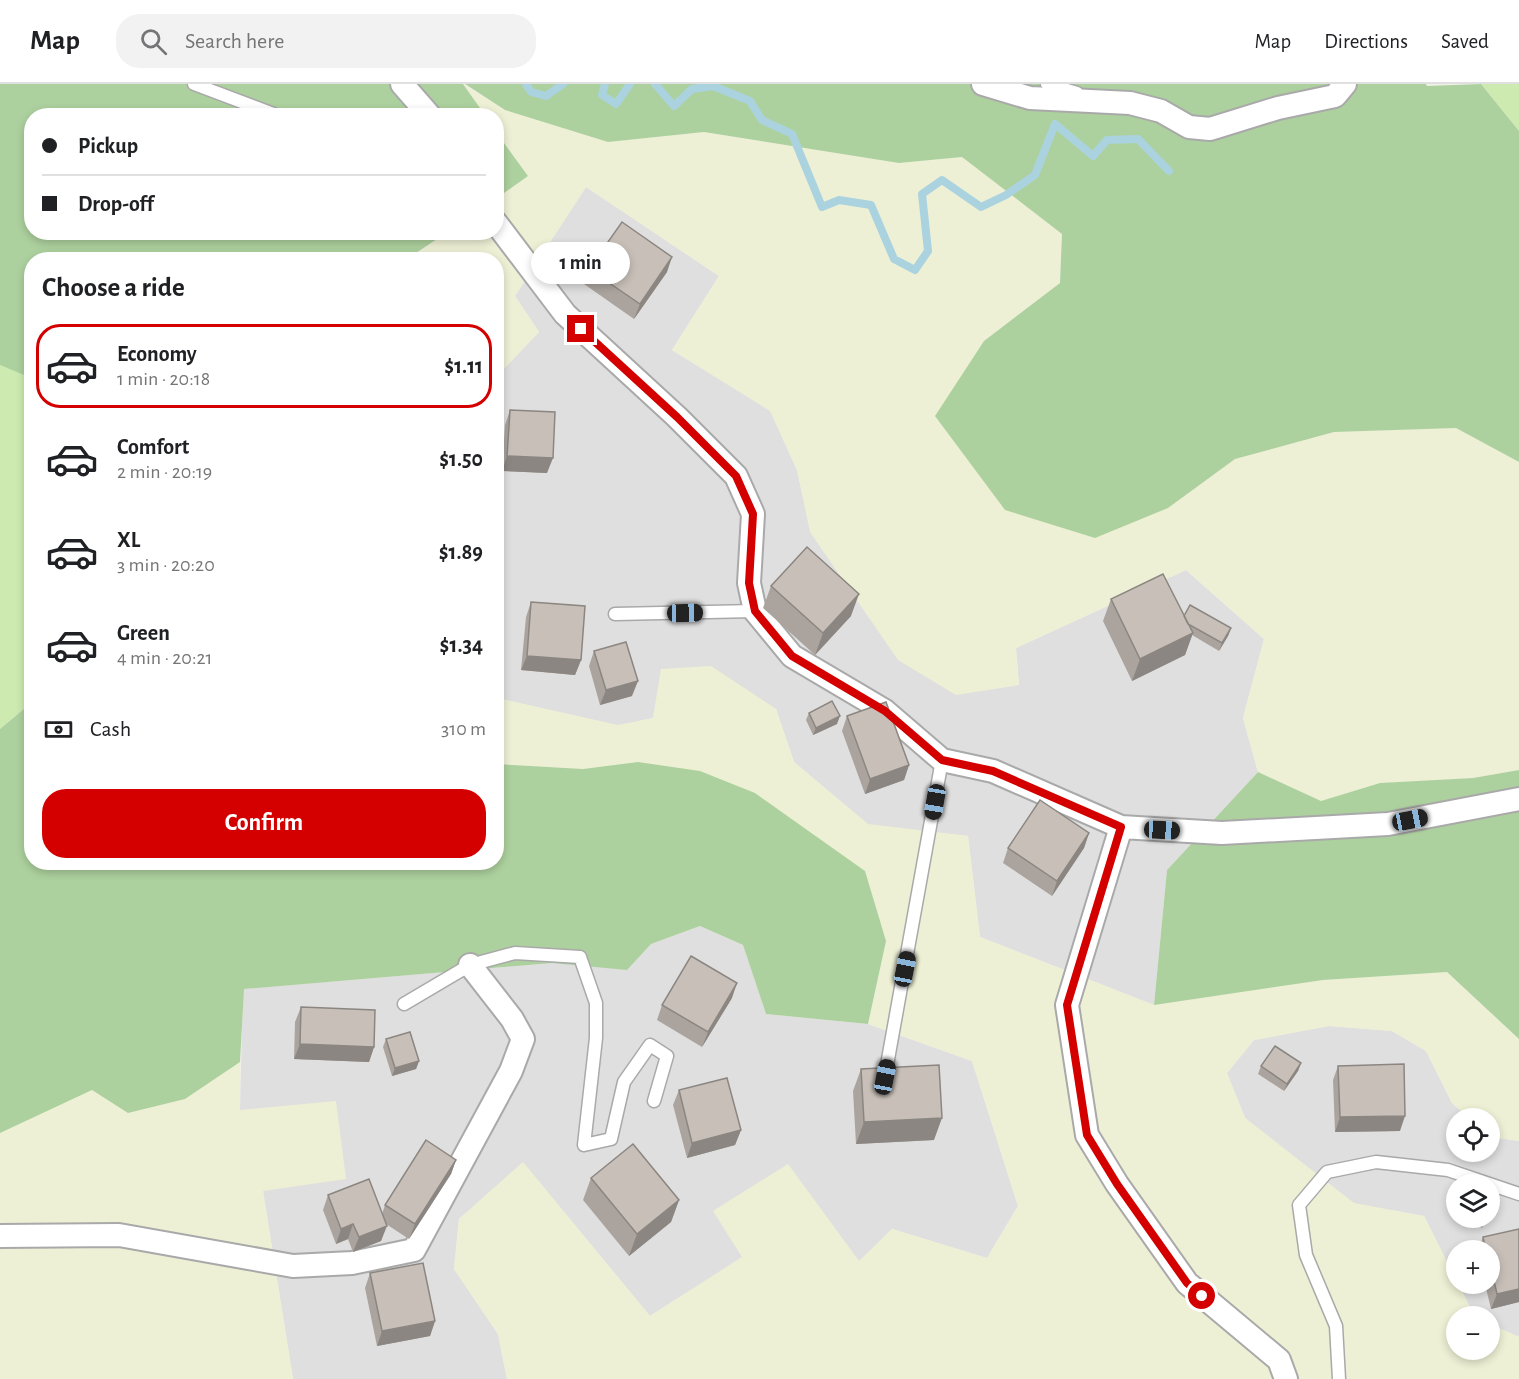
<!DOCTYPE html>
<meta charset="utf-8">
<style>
body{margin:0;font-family:"Alegreya Sans",sans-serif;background:#f2f2f2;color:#202124;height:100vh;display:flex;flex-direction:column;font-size:22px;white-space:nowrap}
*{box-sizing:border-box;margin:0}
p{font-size:20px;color:#757577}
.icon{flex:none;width:33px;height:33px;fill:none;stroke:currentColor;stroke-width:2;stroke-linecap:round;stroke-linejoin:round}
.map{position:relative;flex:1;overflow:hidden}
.panel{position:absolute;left:24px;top:168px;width:480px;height:618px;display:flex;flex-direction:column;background:#fff;border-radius:24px;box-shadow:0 3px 9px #0003}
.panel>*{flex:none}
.hud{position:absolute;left:24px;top:24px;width:480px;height:132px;border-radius:24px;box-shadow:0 3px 9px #0003;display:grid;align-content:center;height:132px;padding:0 18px;background:#fff}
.fabs{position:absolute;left:1446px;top:1024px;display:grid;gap:12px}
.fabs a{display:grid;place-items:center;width:54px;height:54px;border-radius:50%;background:#fff;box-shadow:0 3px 9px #0003;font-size:30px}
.end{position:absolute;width:27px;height:27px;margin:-14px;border:8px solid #d40000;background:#fff;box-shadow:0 0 0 3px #fff}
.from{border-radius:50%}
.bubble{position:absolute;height:42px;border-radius:21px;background:#fff;box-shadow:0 3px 9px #0003;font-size:20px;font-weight:700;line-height:42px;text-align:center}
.car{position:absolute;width:18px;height:36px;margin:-18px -9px;border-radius:8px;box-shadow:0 0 4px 2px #0007;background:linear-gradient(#222 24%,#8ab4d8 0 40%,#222 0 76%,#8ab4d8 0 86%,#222 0)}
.hud b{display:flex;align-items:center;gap:21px;height:57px;font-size:22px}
.hud b+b{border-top:2px solid #e0e0e0}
.hud i{width:15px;height:15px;background:#202124}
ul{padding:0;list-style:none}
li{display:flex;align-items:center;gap:18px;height:84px;margin:0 12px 9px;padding:0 6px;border:3px solid transparent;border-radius:24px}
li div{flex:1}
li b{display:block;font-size:22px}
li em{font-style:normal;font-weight:700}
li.selected{border-color:#d40000}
li>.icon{width:54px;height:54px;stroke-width:1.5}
h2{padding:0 18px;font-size:27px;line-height:72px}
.pay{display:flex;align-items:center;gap:15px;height:66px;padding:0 18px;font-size:22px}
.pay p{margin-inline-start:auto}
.action{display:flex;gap:12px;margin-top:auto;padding:12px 18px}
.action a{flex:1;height:69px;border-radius:24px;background:#d40000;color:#fff;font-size:24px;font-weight:700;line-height:69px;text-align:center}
header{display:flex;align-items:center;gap:36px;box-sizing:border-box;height:84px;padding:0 30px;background:#fff;border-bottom:2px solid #e0e0e0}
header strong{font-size:28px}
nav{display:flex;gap:33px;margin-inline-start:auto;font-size:21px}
.search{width:420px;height:54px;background:#f2f2f2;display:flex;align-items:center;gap:15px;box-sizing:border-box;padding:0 21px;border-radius:24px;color:#757577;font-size:22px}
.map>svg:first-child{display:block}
</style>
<header>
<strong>Map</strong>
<div class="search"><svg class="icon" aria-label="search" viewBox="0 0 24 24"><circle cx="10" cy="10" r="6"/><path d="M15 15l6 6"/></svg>Search here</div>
<nav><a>Map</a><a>Directions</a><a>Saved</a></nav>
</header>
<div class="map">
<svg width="1519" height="1295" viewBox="0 0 1519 1295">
<rect width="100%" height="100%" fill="#f2efe9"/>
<path fill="#e0dfdf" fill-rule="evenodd" d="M586,103L719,192L672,266L770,326L797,386L811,448L1019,601L1016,564L1186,486L1264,555L1243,634L1258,688L1167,786L1154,921L980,853L968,752L868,741L794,678L776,625L653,634L618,642L497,614V292L539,248L515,212Z
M700,842L743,861L766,930L868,940L972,977L1018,1122L987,1174L892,1145L860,1178L743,1173L650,1232L523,1079L459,1135L454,1185L498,1250L507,1295H293L263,1107L240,1026L243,905L552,879L627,885L651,860Z
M1329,942L1392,947L1426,967L1452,1019L1470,1035H1456V1068H1490V1052L1519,1057V1253L1490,1240V1233H1475L1458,1200H1490V1167H1456V1197L1424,1132L1354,1120L1245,1034L1227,989L1254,956ZM1456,1101H1490V1134H1456Z"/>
<path fill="#eef0d5" d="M463,0L505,26L608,58L704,48L899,79L962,73L1062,150L1060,199L984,257L1168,424L1235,375L1334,348L1456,344L1519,378V686L1473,694L1380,699L1321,717L1258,688L1243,634L1264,555L1186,486L1016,564L1019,601L956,611L898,576L810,448L797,386L770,327L672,266L719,192L586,103L515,212L539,248L497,292L496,176H407L446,149L496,148L497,114L528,92L497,48L496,32L485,31Z
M711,582L776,625L794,678L868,740L968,752L980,853L1154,921L1323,896L1447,888L1519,955V1057L1490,1053V1035H1470L1452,1019L1426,967L1392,947L1329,942L1254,956L1227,989L1245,1034L1354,1119L1424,1132L1475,1233H1456V1266H1490V1240L1519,1253V1295H507L498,1250L454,1185L459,1135L523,1078L650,1232L742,1173L713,1127L788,1080L859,1177L892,1145L987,1174L1018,1122L972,977L868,940L886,857L638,678L583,685L497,680V614L618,641L653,634L661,585Z
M240,978V1026L336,1017L346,1095L263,1107L293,1295H0V1049L92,1005L128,1029L185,1015Z"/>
<path fill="#cdebb0" d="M1481,0H1519V47Z
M0,281L32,294L31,619L0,645Z"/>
<path fill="#add19e" d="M0,0H463L485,31L32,32V148L446,149L407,175L32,176L31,294L0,281Z
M465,0H1426L1427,2L1481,0L1519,47V378L1456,344L1334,348L1235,375L1168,424L1095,454L1005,426L935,332L984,257L1060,199L1062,150L962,73L899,79L704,48L608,58L505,26Z
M496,48L528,92L497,114H496Z
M31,619L32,778H496L497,680L583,685L638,678L700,687L755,709L865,787L886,857L868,940L766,930L743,861L700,842L651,860L627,886L552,879L244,905L240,978L185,1015L128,1029L92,1006L0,1049V645Z
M1519,686V955L1447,888L1323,896L1154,921L1167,786L1258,688L1321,717L1380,699L1473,694Z"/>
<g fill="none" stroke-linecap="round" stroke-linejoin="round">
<path stroke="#aad3df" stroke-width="8" d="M526,0L531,8L546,12L563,0
M605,0L602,11L616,20L630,0
M655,0L674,22L692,5L713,2L750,17L762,36L792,50L822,123L839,116L871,121L894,175L915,186L928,167L922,110L942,96L981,123L1006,111L1035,91L1055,40L1093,72L1107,56L1138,55L1169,87"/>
<g stroke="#a9a9a9" stroke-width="15">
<path id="lane" d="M194,0L279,32
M1047,0L1077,9
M615,530L755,527
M404,920L470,881L515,869L580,873L596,919V954L584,1061L611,1055L624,998L650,961L667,972L654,1017
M885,992L942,676
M1339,1295L1336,1242L1306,1171L1299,1121L1327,1088L1376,1078L1448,1086L1519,1110"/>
</g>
<g stroke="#a9a9a9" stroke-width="26">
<path id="street" d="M402,0L430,32
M983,0L1030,14L1130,19L1161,27L1189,43L1210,45L1278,24L1335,12L1345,0
M496,139L565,230L677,333L736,392L753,430L749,499L755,527L792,572L885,627L942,676L993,687L1121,743L1222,749L1388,740L1519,715
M1121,743L1067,921L1087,1051L1117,1100L1187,1199L1279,1276L1286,1295
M0,1152L119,1151L293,1182L352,1179L414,1166L511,987L523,955L512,935L470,881"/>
</g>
<use href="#lane" stroke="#fff" stroke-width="12"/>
<use href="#street" stroke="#fff" stroke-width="22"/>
</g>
<path fill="#aba49e" d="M589,185L667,188L634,235L584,200Z
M510,326L547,389L502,387L505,341Z
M771,502L851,532L815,571L763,524Z
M1111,515L1184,532L1231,544L1228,552L1219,567L1192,551L1185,571L1132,597L1103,537Z
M531,518L581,576L575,591L521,586L526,533Z
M594,567L632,612L600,621L589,582Z
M809,629L837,640L813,651L806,636Z
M847,632L909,681L904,696L865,710L842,647Z
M1089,749L1084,764L1052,812L1003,779L1008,764Z
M732,914L702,963L657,936L662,921Z
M301,923L374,963L369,978L294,975L295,938Z
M386,955L419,977L416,985L392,992L383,963Z
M1301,979L1298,987L1284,1007L1258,990L1261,982Z
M1338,982L1400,1047L1335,1048L1333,996Z
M861,985L934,1056L856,1060L853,1007Z
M679,1006L741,1046L735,1061L687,1074L673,1021Z
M456,1076L451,1090L409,1155L386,1140L381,1157L353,1168L348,1155L336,1160L323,1126L328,1111L382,1130L385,1121Z
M591,1094L679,1116L671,1138L629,1172L583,1116Z
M1466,1134H1488L1482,1144Z
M1519,1145V1218L1491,1225L1485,1200H1490V1167H1478L1483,1153Z
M370,1189L435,1237L430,1252L377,1262L365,1204Z"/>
<path fill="#8b8681" d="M672,173L667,188L634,235L640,220Z
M507,372L553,374L547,389L502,387Z
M859,510L851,532L815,571L823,549Z
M1231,544L1228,552L1219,567L1222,559Z
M1193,549L1185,571L1132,597L1140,575Z
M527,572L581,576L575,591L521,586Z
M638,597L632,612L600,621L606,606Z
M840,632L837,640L813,651L816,644Z
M909,681L904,696L865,710L870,695Z
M1089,749L1084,764L1052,812L1057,797Z
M737,899L732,914L702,963L708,948Z
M300,960L374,963L369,978L294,975Z
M419,977L416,985L392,992L395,984Z
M1301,979L1298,987L1284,1007L1287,1000Z
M1405,1032L1400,1047L1335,1048L1340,1033Z
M942,1034L934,1056L856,1060L864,1038Z
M741,1046L735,1061L687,1074L692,1059Z
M456,1076L451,1090L409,1155L415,1140Z
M679,1116L671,1138L629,1172L637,1150Z
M1496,1119L1493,1127L1490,1132V1129Z
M1486,1134H1488L1482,1144L1485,1136Z
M353,1140L348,1155L336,1160L341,1145Z
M387,1142L381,1157L353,1168L359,1153Z
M1519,1205V1218L1491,1225L1497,1210Z
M435,1237L430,1252L377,1262L382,1247Z"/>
<path fill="#c7bfb8" stroke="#8b8681" stroke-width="1.5" d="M622,138L672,173L640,220L589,185Z
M510,326L555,328L553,374L507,372Z
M807,463L859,510L823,549L771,502Z
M1163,490L1193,549L1140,575L1111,515Z
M531,518L585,522L581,576L527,572Z
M1190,521L1231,544L1222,559L1188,540L1184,532Z
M626,558L638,597L606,606L594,567Z
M496,566L502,567L498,590H496Z
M832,617L840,632L816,644L809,629Z
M886,618L909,681L870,695L847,632Z
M1040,716L1089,749L1057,797L1008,764Z
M691,872L737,899L708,948L662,921Z
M301,923L375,926L374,963L300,960Z
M410,948L419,977L395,984L386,955Z
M1275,962L1301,979L1287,1000L1261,982Z
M1404,980L1405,1032L1340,1033L1338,982Z
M939,981L942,1034L864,1038L861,985Z
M727,994L741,1046L692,1059L679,1006Z
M426,1056L456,1076L415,1140L385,1121Z
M633,1060L679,1116L637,1150L591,1094Z
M369,1095L387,1142L359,1153L353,1140L341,1145L328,1111Z
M1490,1115L1496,1119L1490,1129Z
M1519,1145V1205L1497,1210L1490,1180V1167H1486L1483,1153Z
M423,1179L435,1237L382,1247L370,1189Z"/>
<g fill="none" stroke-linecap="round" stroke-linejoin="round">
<path stroke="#d40000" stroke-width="8" d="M581,245L677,333L736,392L753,430L749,499L755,527L792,572L885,627L942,676L993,687L1121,743L1067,921L1087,1051L1117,1100L1187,1199L1202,1212"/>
</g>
</svg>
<div class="fabs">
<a><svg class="icon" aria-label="locate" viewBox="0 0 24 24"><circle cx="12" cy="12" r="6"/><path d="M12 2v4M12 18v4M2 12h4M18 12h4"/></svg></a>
<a><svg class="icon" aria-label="layers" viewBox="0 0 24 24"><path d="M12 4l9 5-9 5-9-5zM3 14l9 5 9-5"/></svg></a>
<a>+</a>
<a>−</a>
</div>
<i class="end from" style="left:1202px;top:1212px"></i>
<i class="end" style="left:581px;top:245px"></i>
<div class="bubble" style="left:531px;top:158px;width:99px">1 min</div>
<i class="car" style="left:685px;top:529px;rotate:89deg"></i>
<i class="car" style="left:935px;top:718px;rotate:190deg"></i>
<i class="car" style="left:1410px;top:736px;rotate:79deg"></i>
<i class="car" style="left:1162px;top:746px;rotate:93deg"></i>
<i class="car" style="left:905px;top:885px;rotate:11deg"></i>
<i class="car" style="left:885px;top:993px;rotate:11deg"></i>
<div class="hud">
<b><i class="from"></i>Pickup</b>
<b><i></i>Drop-off</b>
</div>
<section class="panel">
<h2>Choose a ride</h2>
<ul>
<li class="selected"><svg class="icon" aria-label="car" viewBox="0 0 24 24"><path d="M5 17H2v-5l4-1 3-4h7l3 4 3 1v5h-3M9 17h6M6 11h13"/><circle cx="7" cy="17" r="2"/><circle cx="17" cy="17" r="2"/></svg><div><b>Economy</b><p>1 min · 20:18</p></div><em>$1.11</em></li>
<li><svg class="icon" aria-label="car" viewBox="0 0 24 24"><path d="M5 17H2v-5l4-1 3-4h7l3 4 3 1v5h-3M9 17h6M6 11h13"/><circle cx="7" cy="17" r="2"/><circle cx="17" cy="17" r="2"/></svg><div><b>Comfort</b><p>2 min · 20:19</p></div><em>$1.50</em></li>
<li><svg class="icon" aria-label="car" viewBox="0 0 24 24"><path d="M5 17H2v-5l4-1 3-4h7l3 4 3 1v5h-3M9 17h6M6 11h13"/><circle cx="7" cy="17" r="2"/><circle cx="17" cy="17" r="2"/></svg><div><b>XL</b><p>3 min · 20:20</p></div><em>$1.89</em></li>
<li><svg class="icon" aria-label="car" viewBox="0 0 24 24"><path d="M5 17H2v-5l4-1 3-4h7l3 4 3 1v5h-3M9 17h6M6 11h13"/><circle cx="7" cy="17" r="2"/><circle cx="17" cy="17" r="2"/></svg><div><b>Green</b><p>4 min · 20:21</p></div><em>$1.34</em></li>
</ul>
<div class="pay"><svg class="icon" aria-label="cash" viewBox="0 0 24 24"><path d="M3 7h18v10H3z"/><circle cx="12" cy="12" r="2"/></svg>Cash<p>310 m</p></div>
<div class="action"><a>Confirm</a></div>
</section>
</div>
